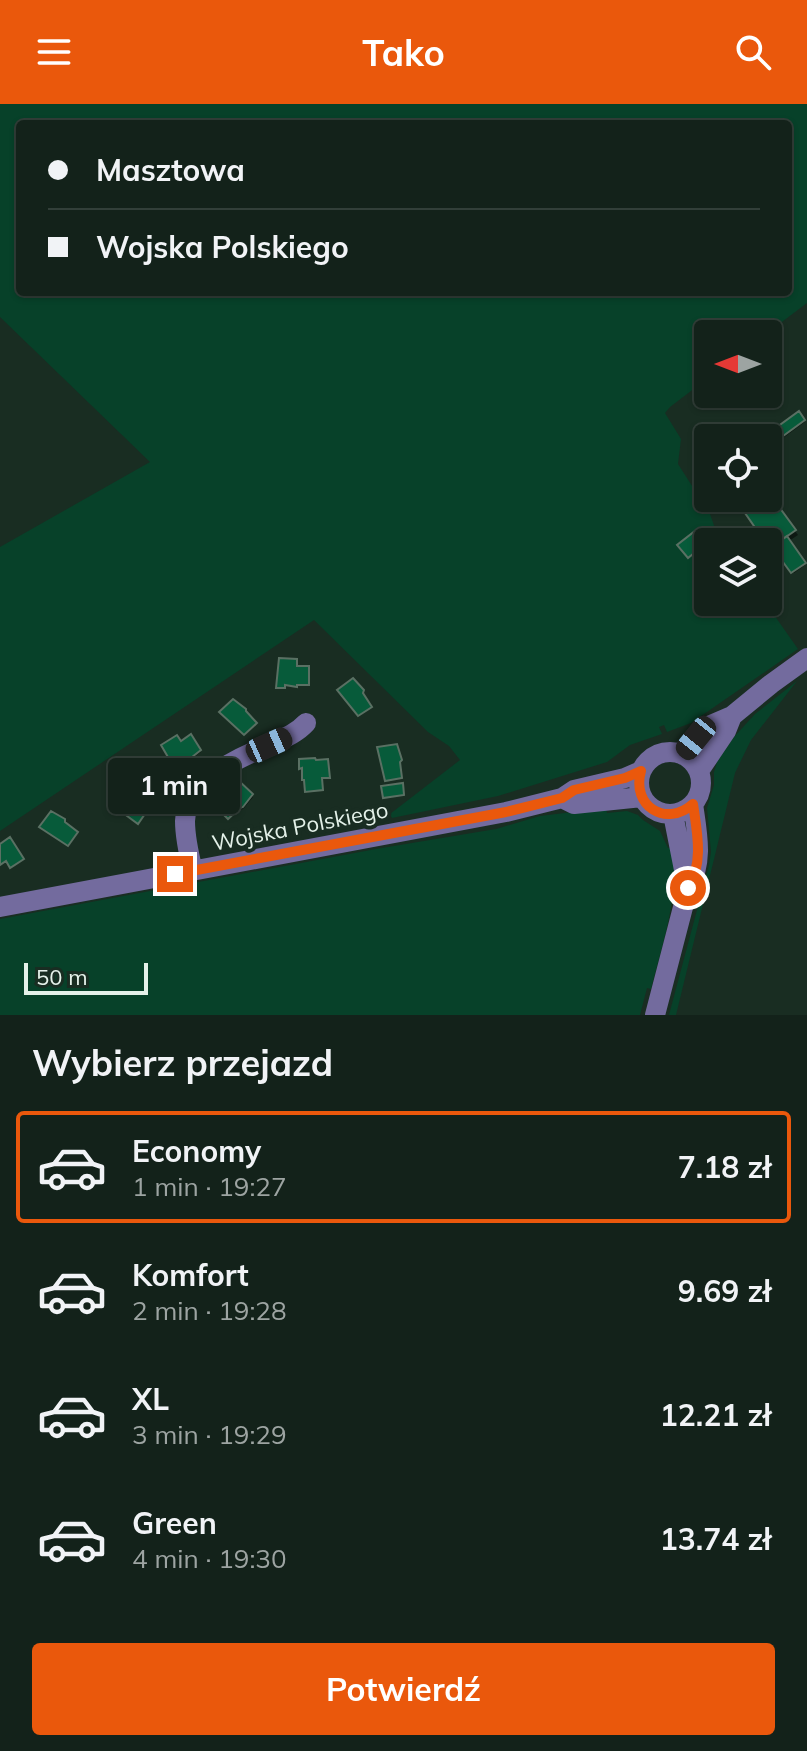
<!DOCTYPE html>
<html lang="pl">
<meta charset="utf-8">
<style>
body{margin:0;font-family:Mulish,sans-serif;background:#1c2a23;color:#f1f3f6;height:100vh;display:flex;flex-direction:column;font-size:30px;white-space:nowrap}
*{box-sizing:border-box;margin:0}
p{font-size:26px;color:#9da4a2}
.icon{flex:none;width:44px;height:44px;fill:none;stroke:currentColor;stroke-width:2;stroke-linecap:round;stroke-linejoin:round}
.map{position:relative;height:911px;overflow:hidden}
.side{display:flex;flex-direction:column;background:#13221a;flex:1}
.side>*{flex:none}
.banner{position:absolute;left:16px;top:16px;width:776px;height:176px;border-radius:8px;box-shadow:0 2px 6px #0004,0 0 0 2px #323f39;display:grid;align-content:center;height:176px;padding:0 32px;background:#13221a}
.needle{width:52px;rotate:270deg}
.buttons{position:absolute;left:694px;top:216px;display:grid;gap:16px}
.buttons a{display:grid;place-items:center;width:88px;height:88px;border-radius:8px;background:#13221a;box-shadow:0 2px 6px #0004,0 0 0 2px #323f39;font-size:40px}
.scale{position:absolute;left:24px;bottom:20px;width:124px;box-sizing:border-box;padding-left:8px;border:4px solid #e4f1e9;border-top:0;font-size:22px;line-height:28px;white-space:nowrap;color:#e4f1e9;-webkit-text-stroke:6px #192d22;paint-order:stroke}
.end{position:absolute;width:36px;height:36px;margin:-18px;border:10px solid #ea580c;background:#fff;box-shadow:0 0 0 4px #fff}
.from{border-radius:50%}
.bubble{position:absolute;height:56px;border-radius:8px;background:#13221a;box-shadow:0 2px 6px #0004,0 0 0 2px #323f39;font-size:26px;font-weight:700;line-height:56px;text-align:center}
.car{position:absolute;width:24px;height:48px;margin:-24px -12px;border-radius:10px;box-shadow:0 0 6px 2px #0007;background:linear-gradient(#222 24%,#8ab4d8 0 40%,#222 0 76%,#8ab4d8 0 86%,#222 0)}
.banner b{display:flex;align-items:center;gap:28px;height:76px;font-size:30px}
.banner b+b{border-top:2px solid #323f39}
.banner i{width:20px;height:20px;background:#f1f3f6}
ul{padding:0;list-style:none}
li{display:flex;align-items:center;gap:24px;height:112px;margin:0 16px 12px;padding:0 16px;border:4px solid transparent;border-radius:8px}
li div{flex:1}
li b{display:block;font-size:30px}
li em{font-style:normal;font-weight:700}
li.selected{border-color:#ea580c}
li>.icon{width:72px;height:72px;stroke-width:1.5}
h2{padding:0 32px;font-size:36px;line-height:96px}
.action{display:flex;gap:16px;margin-top:auto;padding:16px 32px}
.action a{flex:1;height:92px;border-radius:8px;background:#ea580c;color:#fff;font-size:32px;font-weight:700;line-height:92px;text-align:center}
header{display:flex;justify-content:space-between;align-items:center;height:104px;padding:0 32px;background:#ea580c;color:#fff;font-size:36px;font-weight:700}
.map>svg:first-child{display:block}
</style>
<header><svg class="icon" aria-label="menu" viewBox="0 0 24 24"><path d="M4 6h16M4 12h16M4 18h16"/></svg>Tako<svg class="icon" aria-label="search" viewBox="0 0 24 24"><circle cx="10" cy="10" r="6"/><path d="M15 15l6 6"/></svg></header>
<div class="map">
<svg width="807" height="911" viewBox="0 0 807 911">
<rect width="100%" height="100%" fill="#192d22"/>
<path fill="#074129" fill-rule="evenodd" d="M0,0H807V199L766,230H708V274L670,303L665,309L681,335L678,360L710,410L717,430L723,438H708V498H765L798,545L691,619L667,628L664,621L659,623L662,630L630,641L607,658L498,692L392,714L390,710L460,656L449,642L428,628L314,516L0,727V443L150,358L0,213ZM20,20H788V188H20Z
M797,577L751,636L735,669L676,911H669L709,761L711,748L707,704L714,681V668L717,658L734,633L755,610Z
M606,704L607,709L627,707L638,711L643,716L660,727L668,744H673C679,793 663,838 651,885L647,884L640,911H0V815L376,745L496,725L540,712Z"/>
<path fill="#0007" d="M799,310L805,318L768,345V334H765Z
M768,388L798,431L789,437L805,461L794,469L777,445L775,447L771,443L739,397L743,394H768Z
M191,633L201,648L182,661L183,664L179,667L164,642L181,639Z
M238,679L253,693L244,704L230,714L218,702Z"/>
<path fill="#075b3a" stroke="#5a7063" stroke-width="2" d="M799,307L805,316L768,343V334H762Z
M769,386L775,395L774,396L796,426L770,444L768,438H765L736,396L739,394H768Z
M695,427L705,440L688,454L677,441Z
M787,432L806,459L791,469L772,443Z
M279,554L297,555V562H309V581H297V583L285,581V584H276Z
M353,574L364,586L363,589L372,603L358,612L337,586Z
M233,595L246,605V607L257,619L244,631L219,608Z
M191,630L201,646L187,657L186,656L182,659L184,662L176,667L161,641L177,631L181,637Z
M397,640L402,656L400,658L402,674L385,677L377,643Z
M315,654L316,656L328,655L330,674H322L323,686L305,688L304,676H302V664L299,665V655Z
M238,676L253,690L243,703L240,704L228,715L215,702L221,697L220,695Z
M403,679L404,691L383,694L381,682Z
M128,680L143,691L139,697L149,704L138,720L119,706L117,708L109,703Z
M51,707L65,715V718L78,728L68,742L39,723Z
M10,733L24,755L10,764L6,757L0,761V740Z"/>
<g fill="none" stroke-linecap="round" stroke-linejoin="round">
<path stroke="#736b9e" stroke-width="20" d="M639 679a31 31 0 1 1 62 0a31 31 0 1 1-62 0Z
M683,651L696,634L711,621L732,612L771,580L807,554
M699,667L726,627L732,612
M562,694L574,700L642,693
M673,710L687,781
M193,767C189,751 185,733 185,717C187,674 236,656 269,641C282,635 296,630 306,619
M0,803L506,708L562,694L574,686L625,674L641,667
M655,911L688,784C704,759 697,728 693,700"/>
</g>
<g fill="none" stroke-linecap="round" stroke-linejoin="round">
<path stroke="#ea580c" stroke-width="10" d="M175,770L506,708L562,694L574,686L625,674L641,667C631,702 666,724 693,700C697,728 704,759 688,784"/>
</g>
<g text-anchor="middle" dominant-baseline="central" stroke-width="8" stroke-linejoin="round" paint-order="stroke">
<g font-size="22" fill="#e4f1e9" stroke="#192d22">
<text transform="translate(300 722) rotate(-11)">Wojska Polskiego</text>
</g>
</g>
</svg>
<div class="buttons">
<a><svg class="needle" viewBox="-14 -14 28 28"><path d="M0-13l5 13h-10z" fill="#e53935"/><path d="M0 13l5-13h-10z" fill="#9da4a2"/></svg></a>
<a><svg class="icon" aria-label="locate" viewBox="0 0 24 24"><circle cx="12" cy="12" r="6"/><path d="M12 2v4M12 18v4M2 12h4M18 12h4"/></svg></a>
<a><svg class="icon" aria-label="layers" viewBox="0 0 24 24"><path d="M12 4l9 5-9 5-9-5zM3 14l9 5 9-5"/></svg></a>
</div>
<div class="scale">50 m</div>
<i class="end from" style="left:688px;top:784px"></i>
<i class="end" style="left:175px;top:770px"></i>
<div class="bubble" style="left:108px;top:654px;width:132px">1 min</div>
<i class="car" style="left:696px;top:634px;rotate:219deg"></i>
<i class="car" style="left:269px;top:641px;rotate:66deg"></i>
<div class="banner">
<b><i class="from"></i>Masztowa</b>
<b><i></i>Wojska Polskiego</b>
</div>
</div>
<section class="side">
<h2>Wybierz przejazd</h2>
<ul>
<li class="selected"><svg class="icon" aria-label="car" viewBox="0 0 24 24"><path d="M5 17H2v-5l4-1 3-4h7l3 4 3 1v5h-3M9 17h6M6 11h13"/><circle cx="7" cy="17" r="2"/><circle cx="17" cy="17" r="2"/></svg><div><b>Economy</b><p>1 min · 19:27</p></div><em>7.18 zł</em></li>
<li><svg class="icon" aria-label="car" viewBox="0 0 24 24"><path d="M5 17H2v-5l4-1 3-4h7l3 4 3 1v5h-3M9 17h6M6 11h13"/><circle cx="7" cy="17" r="2"/><circle cx="17" cy="17" r="2"/></svg><div><b>Komfort</b><p>2 min · 19:28</p></div><em>9.69 zł</em></li>
<li><svg class="icon" aria-label="car" viewBox="0 0 24 24"><path d="M5 17H2v-5l4-1 3-4h7l3 4 3 1v5h-3M9 17h6M6 11h13"/><circle cx="7" cy="17" r="2"/><circle cx="17" cy="17" r="2"/></svg><div><b>XL</b><p>3 min · 19:29</p></div><em>12.21 zł</em></li>
<li><svg class="icon" aria-label="car" viewBox="0 0 24 24"><path d="M5 17H2v-5l4-1 3-4h7l3 4 3 1v5h-3M9 17h6M6 11h13"/><circle cx="7" cy="17" r="2"/><circle cx="17" cy="17" r="2"/></svg><div><b>Green</b><p>4 min · 19:30</p></div><em>13.74 zł</em></li>
</ul>
<div class="action"><a>Potwierdź</a></div>
</section>
